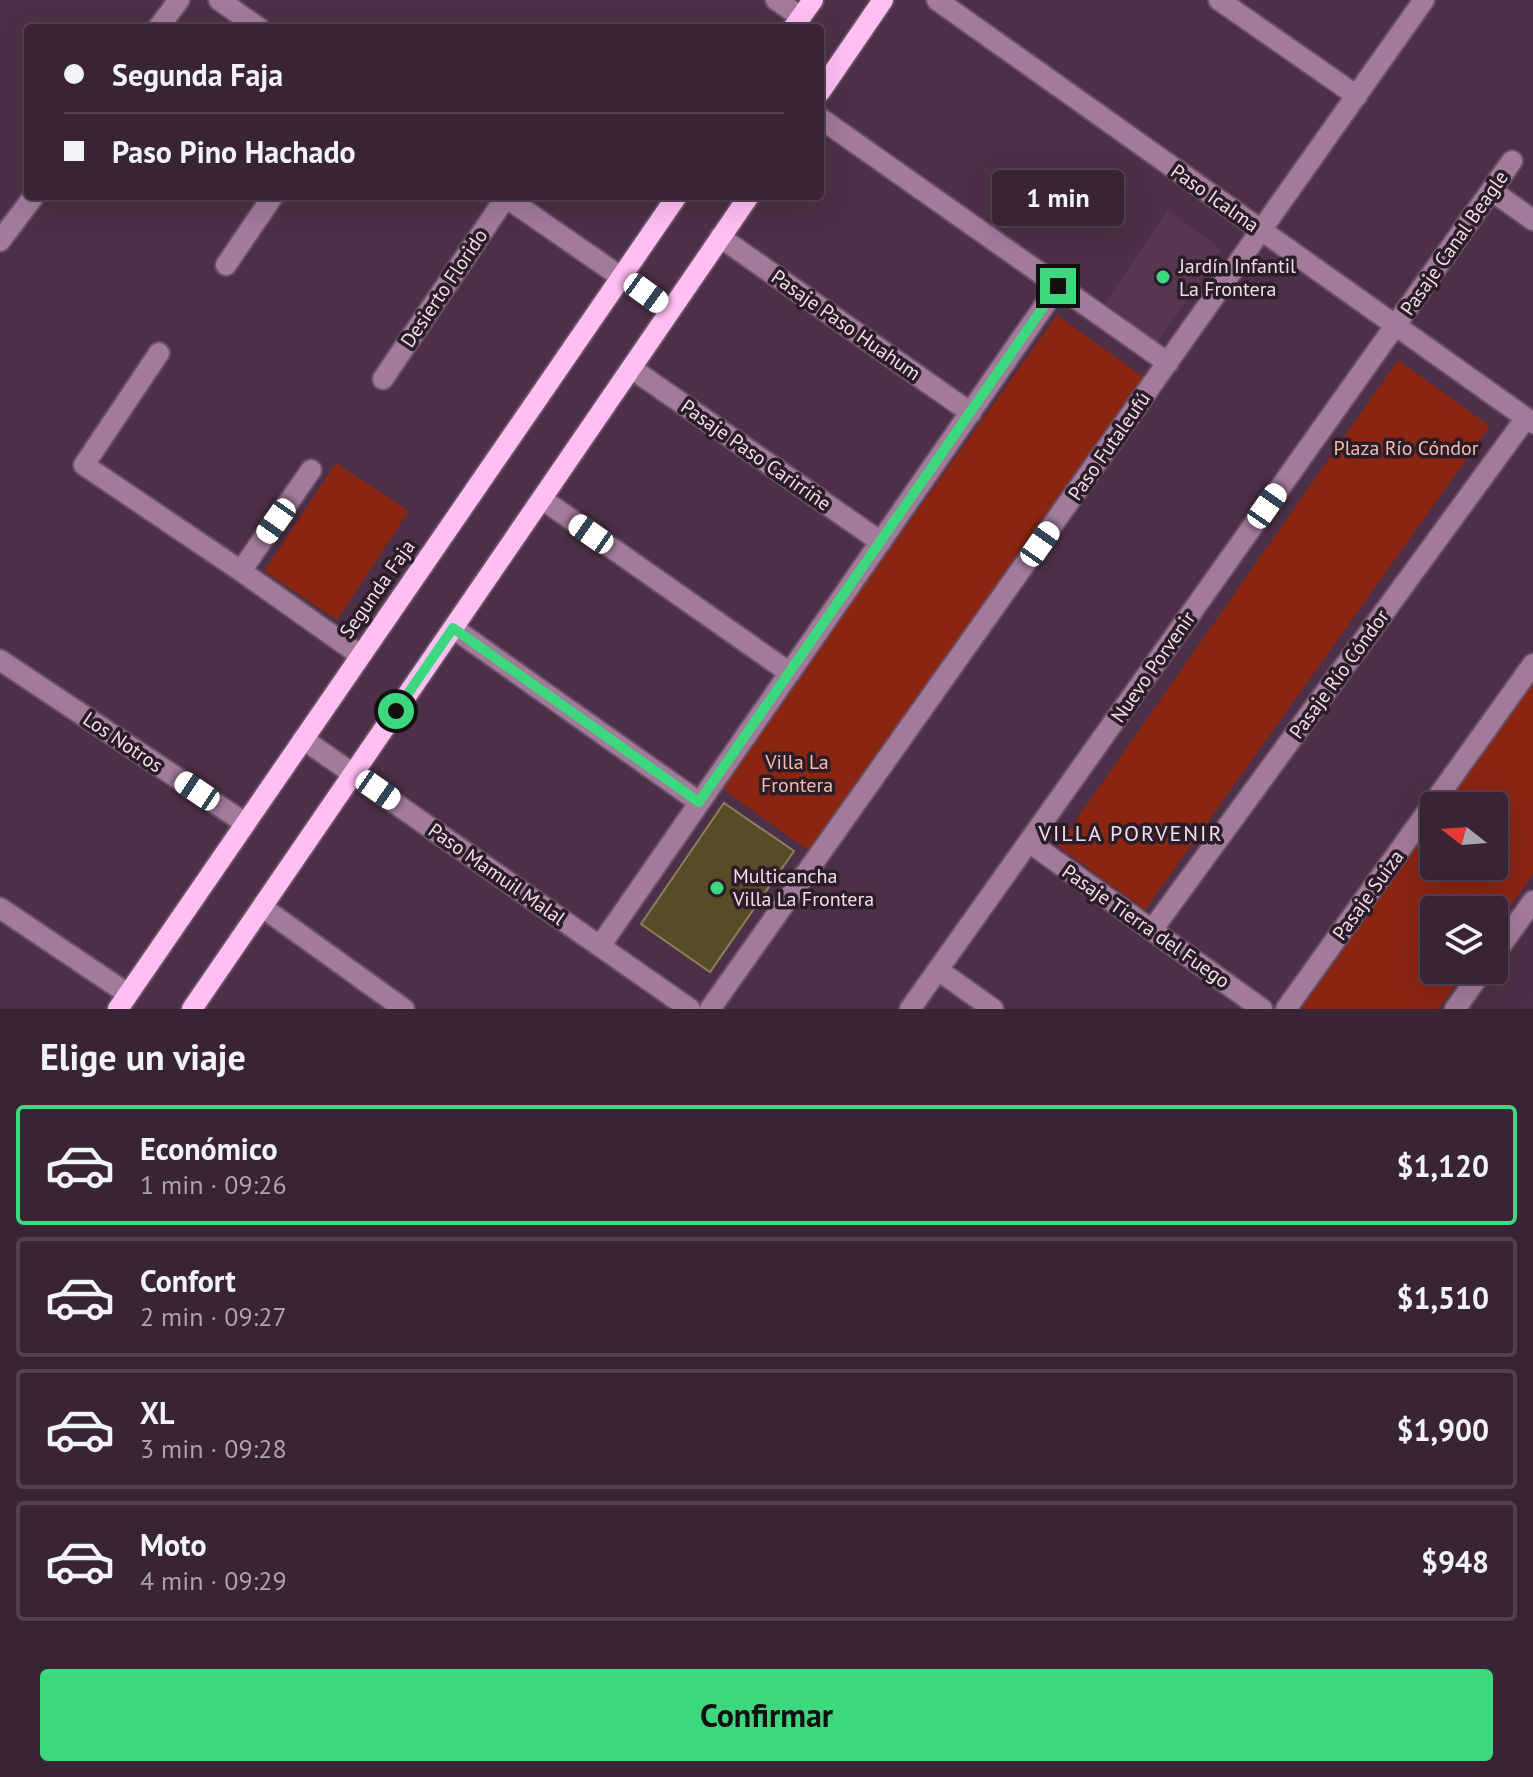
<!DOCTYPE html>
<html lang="es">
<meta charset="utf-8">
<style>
body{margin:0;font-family:"PT Sans",sans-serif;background:#402c3d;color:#f1f3f6;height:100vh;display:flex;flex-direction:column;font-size:30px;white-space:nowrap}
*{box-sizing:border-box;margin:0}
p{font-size:26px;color:#aba4ad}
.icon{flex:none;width:44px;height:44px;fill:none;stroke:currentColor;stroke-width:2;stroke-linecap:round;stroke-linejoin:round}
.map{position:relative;height:1009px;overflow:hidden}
.details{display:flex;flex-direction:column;background:#392435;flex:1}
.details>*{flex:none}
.top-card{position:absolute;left:24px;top:24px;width:800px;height:176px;border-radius:8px;box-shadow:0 8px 32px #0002,0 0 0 2px #534150;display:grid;align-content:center;height:176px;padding:0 40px;background:#392435}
.needle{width:52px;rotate:287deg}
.tools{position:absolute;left:1420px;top:792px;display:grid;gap:16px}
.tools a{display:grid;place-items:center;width:88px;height:88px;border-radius:8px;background:#392435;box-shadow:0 8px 32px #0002,0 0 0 2px #534150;font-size:40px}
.end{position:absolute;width:36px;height:36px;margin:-18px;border:10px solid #3dd77e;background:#111;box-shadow:0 0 0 4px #111}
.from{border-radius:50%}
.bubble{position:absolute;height:56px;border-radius:8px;background:#392435;box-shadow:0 8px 32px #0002,0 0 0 2px #534150;font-size:26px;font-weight:700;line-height:56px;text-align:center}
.car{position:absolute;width:24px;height:48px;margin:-24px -12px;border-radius:10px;box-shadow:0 0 6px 2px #0007;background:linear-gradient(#fff 24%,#345 0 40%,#fff 0 76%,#345 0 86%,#fff 0)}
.top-card b{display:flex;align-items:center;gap:28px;height:76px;font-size:30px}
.top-card b+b{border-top:2px solid #534150}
.top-card i{width:20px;height:20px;background:#f1f3f6}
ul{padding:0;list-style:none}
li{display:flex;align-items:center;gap:24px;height:120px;margin:0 16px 12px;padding:0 24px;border:4px solid #534150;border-radius:8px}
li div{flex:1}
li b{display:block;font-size:30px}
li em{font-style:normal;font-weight:700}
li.current{border-color:#3dd77e}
li>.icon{width:72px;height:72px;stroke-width:1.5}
h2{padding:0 40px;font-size:36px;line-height:96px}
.action{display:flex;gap:16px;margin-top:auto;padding:16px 40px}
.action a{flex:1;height:92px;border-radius:8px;background:#3dd77e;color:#111;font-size:32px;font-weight:700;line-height:92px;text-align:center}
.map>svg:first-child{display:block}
</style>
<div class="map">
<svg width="1533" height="1009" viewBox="0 0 1533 1009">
<rect width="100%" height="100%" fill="#4c3047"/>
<path fill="#583652" d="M1168,210L1222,250L1157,343L1105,303Z"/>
<path fill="#8a2512" d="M1057,315L1146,379L809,851L720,787Z
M1398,360L1490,426L1145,910L1058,846Z
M336,463L409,511L337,620L264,571Z
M1533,682V874L1494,930V910H1434V970H1466L1439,1009H1301L1434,822V866H1494V806H1445Z"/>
<path fill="#574c28" stroke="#8b7f5a" stroke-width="2" d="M724,803L794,851L710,972L641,924Z"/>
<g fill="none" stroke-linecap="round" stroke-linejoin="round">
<g stroke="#6a4f65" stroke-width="24">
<path id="minor" d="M219,0L259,28
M776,0L801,17
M937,0L1533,423
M1219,0L1357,96
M158,28L179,0
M820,118L1168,363
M1492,191L1533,220
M504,196L670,311
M720,237L971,413
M0,241L34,196
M226,265L273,196
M159,353L84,465L241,571L360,655
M631,368L881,542
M383,379L506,197
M542,499L790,673
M241,571L311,470
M453,628L699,802
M0,660L245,823
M303,739L690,1009
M1029,842L1262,1009
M262,907L404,1009
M0,908L128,994
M1152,930L1526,418
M600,946L1058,286
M1494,955L1533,901
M938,970L993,1009
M710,1009L1424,0
M910,1009L1512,161
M1286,1009L1533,664
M1455,1009L1483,970"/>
</g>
<g stroke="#6a4f65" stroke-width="24">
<path id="major" d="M793,28L813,0
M820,92L883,0
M118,1009L677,196
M192,1009L749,196"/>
</g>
<use href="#minor" stroke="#a27b9a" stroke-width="20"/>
<use href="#major" stroke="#ffbff3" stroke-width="20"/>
</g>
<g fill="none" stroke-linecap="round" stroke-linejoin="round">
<path stroke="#3dd77e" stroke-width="10" d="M396,711L453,628L699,802L1058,286"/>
</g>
<g fill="#3dd77e" stroke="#2a1d27" stroke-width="3">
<circle cx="1163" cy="277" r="8"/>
<circle cx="717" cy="888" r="8"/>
</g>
<g text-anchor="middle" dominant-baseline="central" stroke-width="7" stroke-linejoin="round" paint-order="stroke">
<g font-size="20" fill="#f0deec" stroke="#2a1d27">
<text transform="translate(1215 198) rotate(35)">Paso Icalma</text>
<text transform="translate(1454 243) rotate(-55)">Pasaje Canal Beagle</text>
<text transform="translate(444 288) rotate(-56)">Desierto Florido</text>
<text transform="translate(846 325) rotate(35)">Pasaje Paso Huahum</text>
<text transform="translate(1109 446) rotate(-55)">Paso Futaleufú</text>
<text transform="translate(756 455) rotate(35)">Pasaje Paso Carirriñe</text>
<text transform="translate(377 589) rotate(-55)">Segunda Faja</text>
<text transform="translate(1153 667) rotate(-55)">Nuevo Porvenir</text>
<text transform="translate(1339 674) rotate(-54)">Pasaje Río Cóndor</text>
<text transform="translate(123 742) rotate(34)">Los Notros</text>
<text transform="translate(497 874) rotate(35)">Paso Mamuil Malal</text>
<text transform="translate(1368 895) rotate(-54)">Pasaje Suiza</text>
<text transform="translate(1146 926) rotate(35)">Pasaje Tierra del Fuego</text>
</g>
<g font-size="20" fill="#f0deec" stroke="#2a1d27" text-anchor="start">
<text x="1179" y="266">Jardín Infantil<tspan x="1179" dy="23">La Frontera</tspan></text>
<text x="733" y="876">Multicancha<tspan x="733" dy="23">Villa La Frontera</tspan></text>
</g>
<g font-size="20" fill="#f6bbae" stroke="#2a1d27">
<text x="1406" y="448">Plaza Río Cóndor</text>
<text x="797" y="762">Villa La<tspan x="797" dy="23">Frontera</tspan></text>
</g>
<g font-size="22" letter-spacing="2" fill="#f0deec" stroke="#2a1d27">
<text x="1131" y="833">VILLA PORVENIR</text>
</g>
</g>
</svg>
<div class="tools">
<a><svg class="needle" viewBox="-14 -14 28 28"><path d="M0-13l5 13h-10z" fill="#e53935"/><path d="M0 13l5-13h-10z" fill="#aba4ad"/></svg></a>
<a><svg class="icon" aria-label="layers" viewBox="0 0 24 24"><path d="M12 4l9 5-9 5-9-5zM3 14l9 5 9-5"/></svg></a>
</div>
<i class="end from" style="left:396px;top:711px"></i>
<i class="end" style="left:1058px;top:286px"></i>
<div class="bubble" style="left:992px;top:170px;width:132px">1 min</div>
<i class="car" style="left:646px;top:293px;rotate:126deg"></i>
<i class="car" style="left:1267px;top:506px;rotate:35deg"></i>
<i class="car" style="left:276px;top:521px;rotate:215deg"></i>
<i class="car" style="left:591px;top:534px;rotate:305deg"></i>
<i class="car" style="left:1040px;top:544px;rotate:35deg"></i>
<i class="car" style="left:378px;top:790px;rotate:125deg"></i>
<i class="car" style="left:197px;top:791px;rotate:304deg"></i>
<div class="top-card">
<b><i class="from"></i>Segunda Faja</b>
<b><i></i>Paso Pino Hachado</b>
</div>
</div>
<section class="details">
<h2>Elige un viaje</h2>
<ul>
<li class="current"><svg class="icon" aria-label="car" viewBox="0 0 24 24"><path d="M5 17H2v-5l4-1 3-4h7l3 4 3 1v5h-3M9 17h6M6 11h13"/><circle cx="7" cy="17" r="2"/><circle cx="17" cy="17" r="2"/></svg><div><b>Económico</b><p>1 min · 09:26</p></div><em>$1,120</em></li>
<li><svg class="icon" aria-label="car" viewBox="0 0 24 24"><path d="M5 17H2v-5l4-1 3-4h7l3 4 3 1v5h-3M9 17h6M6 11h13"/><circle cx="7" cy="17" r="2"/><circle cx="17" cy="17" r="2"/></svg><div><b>Confort</b><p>2 min · 09:27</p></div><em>$1,510</em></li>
<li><svg class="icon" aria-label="car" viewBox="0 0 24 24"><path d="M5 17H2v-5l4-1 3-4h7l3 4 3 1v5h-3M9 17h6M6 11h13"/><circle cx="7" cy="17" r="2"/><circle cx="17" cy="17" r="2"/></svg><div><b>XL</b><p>3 min · 09:28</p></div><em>$1,900</em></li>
<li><svg class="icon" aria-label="car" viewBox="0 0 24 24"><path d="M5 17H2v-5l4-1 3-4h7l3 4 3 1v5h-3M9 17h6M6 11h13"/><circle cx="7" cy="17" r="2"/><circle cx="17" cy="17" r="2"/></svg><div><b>Moto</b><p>4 min · 09:29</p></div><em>$948</em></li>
</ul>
<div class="action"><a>Confirmar</a></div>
</section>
